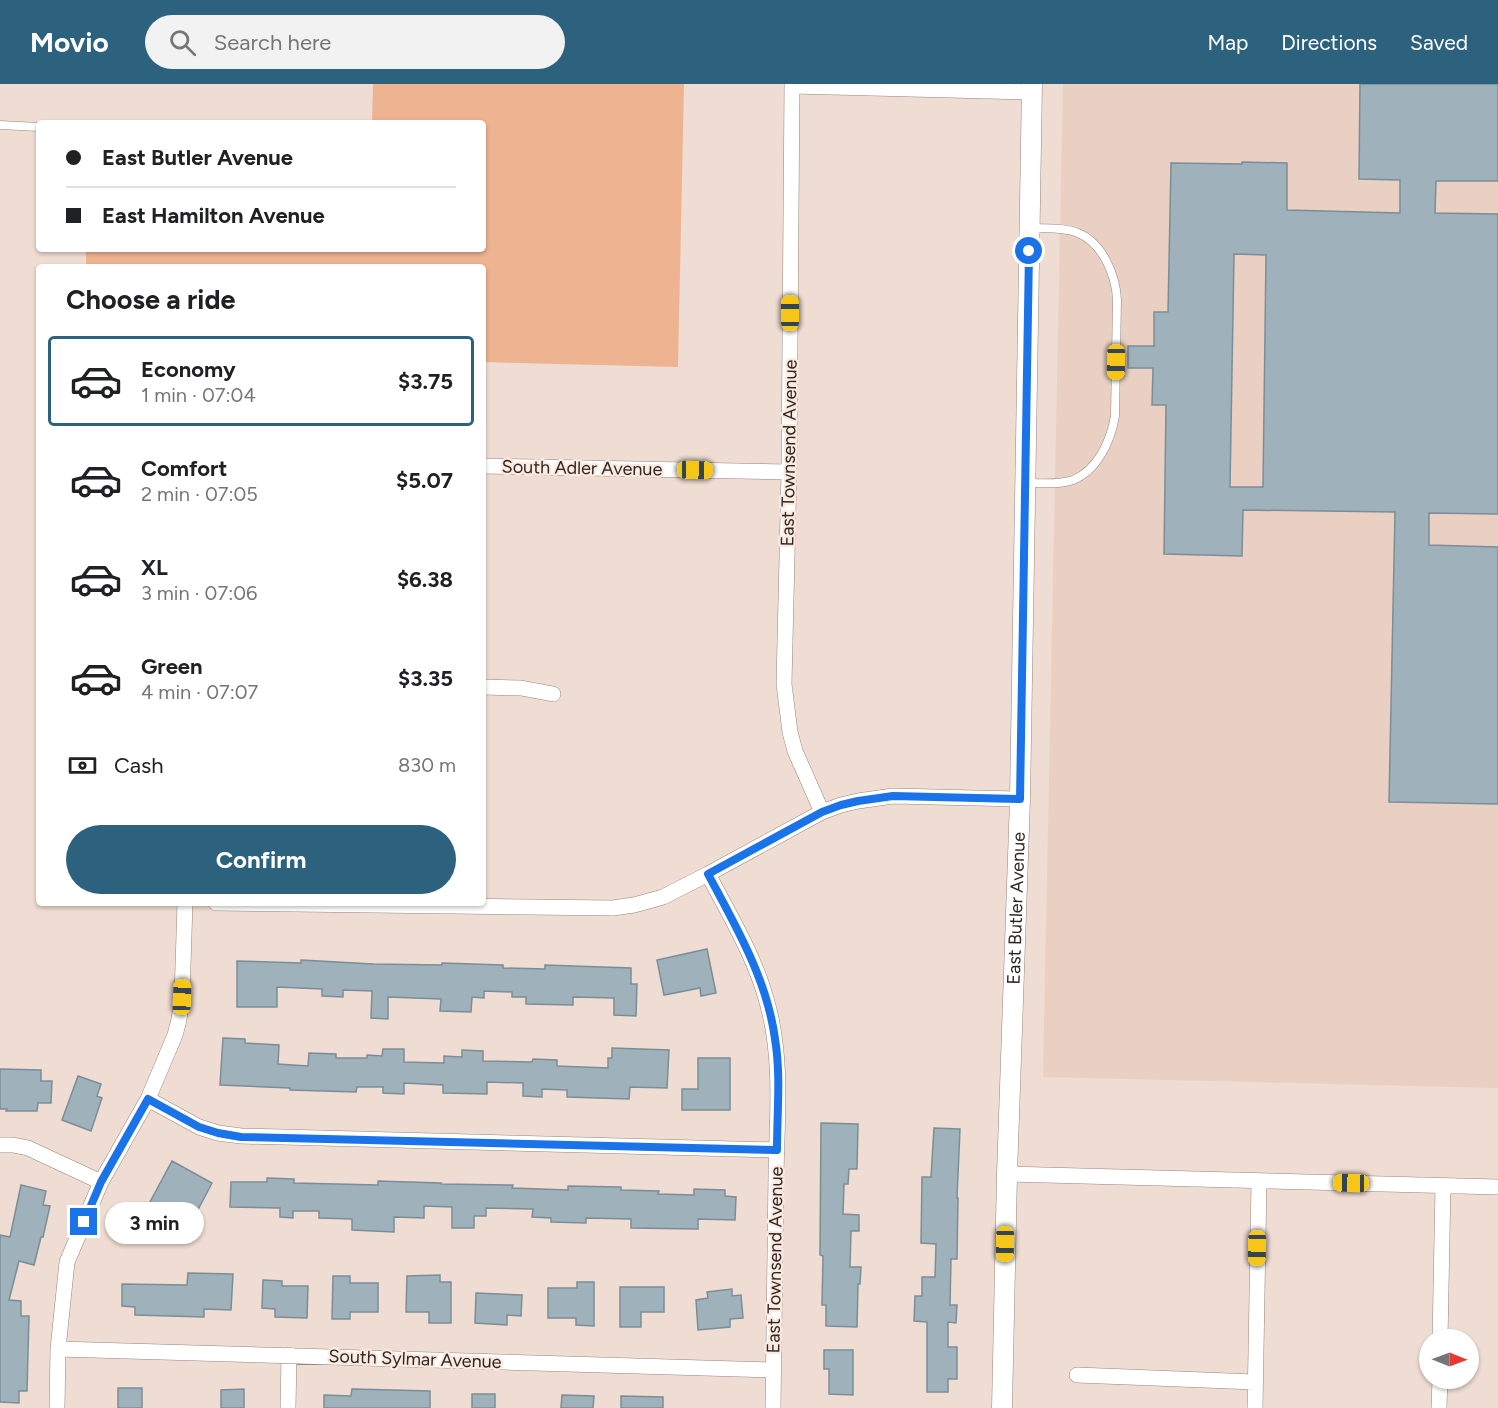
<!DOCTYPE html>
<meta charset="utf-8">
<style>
body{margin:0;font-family:Figtree,sans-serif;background:#f2f2f2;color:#202124;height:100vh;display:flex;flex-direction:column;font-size:22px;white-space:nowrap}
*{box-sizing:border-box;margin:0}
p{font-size:20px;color:#757577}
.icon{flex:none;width:33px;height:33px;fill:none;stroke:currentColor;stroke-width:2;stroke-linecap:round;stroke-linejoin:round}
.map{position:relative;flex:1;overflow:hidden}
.drawer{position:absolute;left:36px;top:180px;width:450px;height:642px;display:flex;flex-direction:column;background:#fff;border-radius:6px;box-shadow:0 2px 4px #0004}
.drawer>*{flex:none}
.banner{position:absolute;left:36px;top:36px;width:450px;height:132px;border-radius:6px;box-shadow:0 2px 4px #0004;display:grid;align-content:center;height:132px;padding:0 30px;background:#fff}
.needle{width:39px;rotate:91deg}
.tools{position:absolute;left:1419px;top:1245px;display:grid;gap:12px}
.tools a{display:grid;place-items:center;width:60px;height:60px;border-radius:50%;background:#fff;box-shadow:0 2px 4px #0004;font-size:30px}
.end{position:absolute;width:27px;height:27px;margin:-14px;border:8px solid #1a73e8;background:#fff;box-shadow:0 0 0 3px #fff}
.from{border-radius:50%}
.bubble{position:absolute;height:42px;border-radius:21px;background:#fff;box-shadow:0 2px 4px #0004;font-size:20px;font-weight:700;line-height:42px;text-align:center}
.car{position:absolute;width:18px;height:36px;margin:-18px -9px;border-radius:8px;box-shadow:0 0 4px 2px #0007;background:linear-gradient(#f5c518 24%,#345 0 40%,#f5c518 0 76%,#345 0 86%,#f5c518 0)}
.banner b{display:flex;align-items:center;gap:21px;height:57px;font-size:22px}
.banner b+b{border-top:2px solid #e0e0e0}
.banner i{width:15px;height:15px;background:#202124}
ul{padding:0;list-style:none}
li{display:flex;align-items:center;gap:18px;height:90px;margin:0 12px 9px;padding:0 18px;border:3px solid transparent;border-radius:6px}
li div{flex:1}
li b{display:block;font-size:22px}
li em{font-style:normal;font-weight:700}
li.on{border-color:#2d627e}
li>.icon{width:54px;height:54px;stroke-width:1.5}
h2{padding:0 30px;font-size:27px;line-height:72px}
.pay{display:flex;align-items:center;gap:15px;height:66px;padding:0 30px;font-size:22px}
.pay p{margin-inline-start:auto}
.button{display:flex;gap:12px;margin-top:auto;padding:12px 30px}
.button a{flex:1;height:69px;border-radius:36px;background:#2d627e;color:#fff;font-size:24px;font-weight:700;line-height:69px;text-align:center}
header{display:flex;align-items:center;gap:36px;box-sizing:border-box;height:84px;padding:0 30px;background:#2d627e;color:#fff}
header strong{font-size:28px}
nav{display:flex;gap:33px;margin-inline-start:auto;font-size:21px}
.search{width:420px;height:54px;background:#f2f2f2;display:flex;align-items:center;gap:15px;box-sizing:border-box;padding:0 21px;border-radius:33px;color:#757577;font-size:22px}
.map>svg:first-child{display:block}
</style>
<header>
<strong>Movio</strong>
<div class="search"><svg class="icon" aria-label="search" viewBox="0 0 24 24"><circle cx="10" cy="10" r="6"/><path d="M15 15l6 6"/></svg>Search here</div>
<nav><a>Map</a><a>Directions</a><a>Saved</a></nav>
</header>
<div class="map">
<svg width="1498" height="1324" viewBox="0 0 1498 1324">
<rect width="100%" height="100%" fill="#efdcd2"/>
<path fill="#e9d0c2" d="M1063,0H1498V1004L1043,993Z"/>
<path fill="#eeb391" d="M373,0H684L678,283L483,278V183H86V165H483V39H372Z"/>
<path fill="#9fb2bc" stroke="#7c8d97" stroke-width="1.5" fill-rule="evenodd" d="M1360,0H1498V97H1436L1435,129L1498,130V430L1429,429V461L1498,463V720L1389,718L1395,428L1243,426L1242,472L1164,470L1166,321H1152L1153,284H1128V262H1154V228H1168L1171,79L1242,80V78L1287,79V126L1400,129V96L1359,95ZM1234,170L1266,171L1263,403H1230Z
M707,865L716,909L701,912L700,904L664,911L657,876Z
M301,876L373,880L442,881V879L503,881V884L545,885V881L631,884V900H637L636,932L614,931V914L573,913V921L526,920V913H512V908L484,907V914L472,913L471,928L440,927L441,915L388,913V935L371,934L372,907L343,906V913L322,912V905L277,903V923H237V877L301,879Z
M223,954L245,955V959L279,961L278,980L308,982L309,969L336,970V974H367V971L382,972L383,965H404V978L444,979V972L462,973V966L483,967V977L532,978L533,975L557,976V982L608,984V974H612V964L669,966L667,1004L630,1003L629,1015L567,1013V1006L542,1005V1013L523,1012V999L487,998V1010L443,1009V1001L404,999V1010L383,1009V1003H357L356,1008L290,1006V1004L220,1001Z
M698,974H730V1026H682V1005H698Z
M0,985L41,986V997H52L51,1019H38L37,1027H6L7,1025H0Z
M78,992L101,1000L97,1012L102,1014L91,1047L62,1036Z
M821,1039L858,1040L857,1085H849L848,1100H844L843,1130L859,1131V1147H851L850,1183H861L860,1200H858L857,1243L826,1242V1221H822L823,1172L820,1171Z
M934,1044L960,1045L957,1114H958L957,1175H951L950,1221H957L956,1239L948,1238V1263H957V1295H948V1308H927V1238L914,1237L915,1212H922V1193H935L936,1160L921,1159L922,1093H931Z
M172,1077L212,1099L192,1137L194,1138L187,1150L176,1144L174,1148L143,1131Z
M267,1094L294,1095V1099L378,1101V1097L441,1099V1100L513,1101L512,1104L568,1106V1102L621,1103V1106L659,1107L658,1110L694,1111V1105L725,1106V1112L736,1113L735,1136L698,1135V1145L631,1144V1135L586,1134V1139L551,1138V1134L532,1133L533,1125L486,1124V1132H474V1144H452V1123L424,1122V1134L394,1133V1148L352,1146V1135L319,1134V1127H293V1134L280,1133V1124L230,1123L231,1098H267Z
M21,1101L46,1107L43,1121L50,1122L43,1153H41L34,1181L19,1177L9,1216L21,1217V1232H29L27,1307H19V1319L0,1318V1151L10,1153Z
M188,1189L233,1190L231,1226L204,1225V1233L135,1231V1223L122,1222V1200L187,1201Z
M440,1191V1198H451V1239H429V1228H406L407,1192Z
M333,1192H350V1199H378V1228H350V1235H332Z
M263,1196L282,1197V1202H308L307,1234L275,1233V1225L262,1224Z
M577,1198H594V1242L576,1241V1234H548V1204H577Z
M620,1203H664V1228H641V1243H620Z
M732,1205V1212L741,1211L743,1234L730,1235V1243L698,1246L696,1216L708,1214L707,1208Z
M476,1209L522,1211L521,1232L507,1231V1241L475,1239Z
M824,1266H853V1311L829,1310V1285H824Z
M118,1304H142V1324H118Z
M244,1305V1324H221V1306Z
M352,1305L430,1307V1324H324V1311L351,1312Z
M472,1310H495V1324H472Z
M562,1311L594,1312L593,1324H561Z
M621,1312L663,1313V1324H621Z"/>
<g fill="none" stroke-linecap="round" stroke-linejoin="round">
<g stroke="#97867c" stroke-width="9">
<path id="service" d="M0,41L39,43
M1027,399C1042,399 1059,401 1073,396C1098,386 1111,356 1115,332L1117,216C1116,192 1103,159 1078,149C1064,143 1045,145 1030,144"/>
</g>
<g stroke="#97867c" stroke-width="16">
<path id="minor" d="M483,382L789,388
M483,603L521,604L553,610
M822,728L795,667L790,648L784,600L789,388L792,2L1032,8
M708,790C730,832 755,873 767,918C783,974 777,1034 776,1091C775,1169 774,1246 773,1324
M216,819L613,824L634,821L663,813L708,790L822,728L841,721L858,717L893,712L1020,715
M148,1015L199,1043L218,1049L241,1052L777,1066
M0,1061H13L28,1064L101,1098
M1007,1090L1498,1103
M1440,1256L1443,1102
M58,1265L773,1286
M1077,1291L1255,1298
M57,1324L58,1265L67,1178L101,1098L148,1015L175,951L179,936L182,913L185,819
M288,1324L289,1271
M1255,1324L1259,1097
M1439,1324L1440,1294"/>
</g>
<g stroke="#97867c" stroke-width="21">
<g id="tertiary">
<path id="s1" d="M1002,1324L1007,1090L1020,715L1032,0"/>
</g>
</g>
<use href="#service" stroke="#fff" stroke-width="8"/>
<use href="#minor" stroke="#fff" stroke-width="15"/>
<use href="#tertiary" stroke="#fff" stroke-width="20"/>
</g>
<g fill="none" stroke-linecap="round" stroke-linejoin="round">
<path stroke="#1a73e8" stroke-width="8" d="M84,1138L101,1098L148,1015L199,1043L218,1049L241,1053L777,1066C777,1030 781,990 775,955C767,895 736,843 708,790L822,728L841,721L858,717L893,712L1020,715L1029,167"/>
</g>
<g text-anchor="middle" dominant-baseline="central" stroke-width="4.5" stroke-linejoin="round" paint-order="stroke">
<g font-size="18" fill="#2d2622" stroke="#fce9df">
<text transform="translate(789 369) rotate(-89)">East Townsend Avenue</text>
<text transform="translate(582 384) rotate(1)">South Adler Avenue</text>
<text stroke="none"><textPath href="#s1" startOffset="500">East Butler Avenue</textPath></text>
<text transform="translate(775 1176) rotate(-89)">East Townsend Avenue</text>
<text transform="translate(415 1275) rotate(2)">South Sylmar Avenue</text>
</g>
</g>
</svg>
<div class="tools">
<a><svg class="needle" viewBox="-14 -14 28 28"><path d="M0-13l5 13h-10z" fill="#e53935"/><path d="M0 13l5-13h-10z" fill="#757577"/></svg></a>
</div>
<i class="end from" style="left:1029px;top:167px"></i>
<i class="end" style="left:84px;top:1138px"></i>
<div class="bubble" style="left:105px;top:1118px;width:99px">3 min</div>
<i class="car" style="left:790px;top:229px;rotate:0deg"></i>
<i class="car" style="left:1116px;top:278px;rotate:181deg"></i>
<i class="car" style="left:695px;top:386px;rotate:91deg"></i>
<i class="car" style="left:182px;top:913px;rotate:2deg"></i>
<i class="car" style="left:1351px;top:1099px;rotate:271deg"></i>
<i class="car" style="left:1005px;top:1160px;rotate:181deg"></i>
<i class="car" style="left:1257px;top:1164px;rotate:181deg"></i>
<div class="banner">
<b><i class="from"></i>East Butler Avenue</b>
<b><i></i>East Hamilton Avenue</b>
</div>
<section class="drawer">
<h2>Choose a ride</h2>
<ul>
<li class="on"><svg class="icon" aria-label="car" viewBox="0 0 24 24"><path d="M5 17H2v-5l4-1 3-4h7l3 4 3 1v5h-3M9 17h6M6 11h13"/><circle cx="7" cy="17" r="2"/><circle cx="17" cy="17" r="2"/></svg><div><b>Economy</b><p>1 min · 07:04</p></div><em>$3.75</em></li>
<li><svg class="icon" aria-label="car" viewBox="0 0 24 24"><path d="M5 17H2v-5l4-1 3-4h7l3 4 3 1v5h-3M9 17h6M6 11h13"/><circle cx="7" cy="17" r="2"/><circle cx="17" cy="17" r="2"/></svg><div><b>Comfort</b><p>2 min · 07:05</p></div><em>$5.07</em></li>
<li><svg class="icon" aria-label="car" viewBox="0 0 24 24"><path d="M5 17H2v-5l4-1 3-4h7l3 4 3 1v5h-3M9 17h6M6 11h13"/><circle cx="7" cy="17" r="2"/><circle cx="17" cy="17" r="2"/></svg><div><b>XL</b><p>3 min · 07:06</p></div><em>$6.38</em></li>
<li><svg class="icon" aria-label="car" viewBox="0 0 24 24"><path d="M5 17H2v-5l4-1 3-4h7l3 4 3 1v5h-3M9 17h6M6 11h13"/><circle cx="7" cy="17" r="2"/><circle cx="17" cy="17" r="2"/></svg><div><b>Green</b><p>4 min · 07:07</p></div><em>$3.35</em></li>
</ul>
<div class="pay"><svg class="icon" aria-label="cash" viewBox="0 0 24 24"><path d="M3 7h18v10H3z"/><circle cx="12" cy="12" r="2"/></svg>Cash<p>830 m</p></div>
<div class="button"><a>Confirm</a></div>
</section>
</div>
